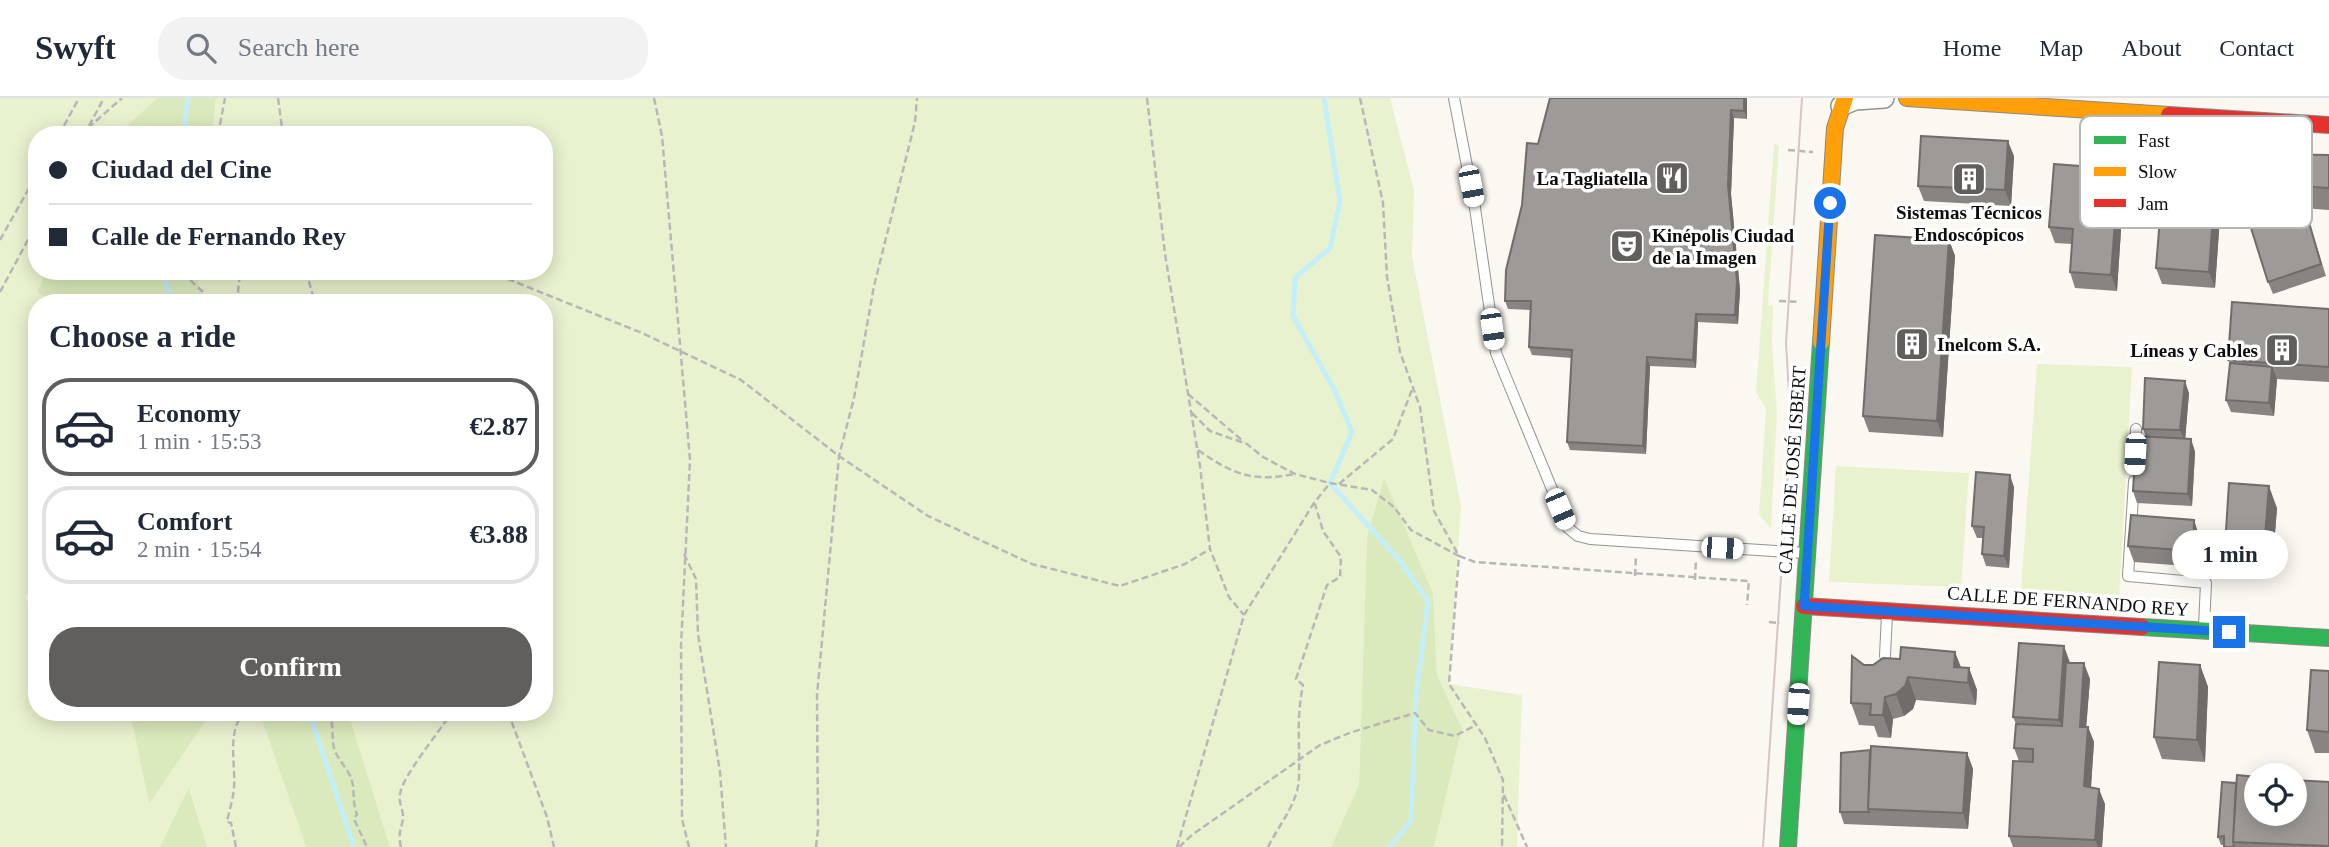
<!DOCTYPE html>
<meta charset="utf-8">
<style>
body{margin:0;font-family:Georgia,serif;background:#f2f2f3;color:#1f2937;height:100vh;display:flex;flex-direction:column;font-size:26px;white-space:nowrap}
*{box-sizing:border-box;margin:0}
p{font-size:23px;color:#747a83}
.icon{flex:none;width:38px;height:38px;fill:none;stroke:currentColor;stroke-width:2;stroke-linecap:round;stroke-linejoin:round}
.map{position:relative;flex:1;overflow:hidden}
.side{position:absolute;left:28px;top:196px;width:525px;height:427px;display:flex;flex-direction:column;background:#fff;border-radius:28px;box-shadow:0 4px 18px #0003}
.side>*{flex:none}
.top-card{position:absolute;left:28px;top:28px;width:525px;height:154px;border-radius:28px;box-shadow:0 4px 18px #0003;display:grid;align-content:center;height:154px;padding:0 21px;background:#fff}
.tools{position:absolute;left:2244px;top:665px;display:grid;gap:14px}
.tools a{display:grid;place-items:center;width:63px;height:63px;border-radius:50%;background:#fff;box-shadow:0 4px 18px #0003;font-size:35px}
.end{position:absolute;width:32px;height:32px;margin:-16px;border:9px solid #1a73e8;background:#fff;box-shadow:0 0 0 4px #fff}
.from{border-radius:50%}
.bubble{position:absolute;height:49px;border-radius:24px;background:#fff;box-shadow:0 4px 18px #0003;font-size:23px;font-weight:700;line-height:49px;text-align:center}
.car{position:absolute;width:21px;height:42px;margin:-21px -10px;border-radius:9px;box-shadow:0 0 5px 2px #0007;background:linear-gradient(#fff 24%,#345 0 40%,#fff 0 76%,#345 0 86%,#fff 0)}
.top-card b{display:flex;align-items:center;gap:24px;height:66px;font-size:26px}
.top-card b+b{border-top:2px solid #e0e1e3}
.top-card i{width:18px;height:18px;background:#1f2937}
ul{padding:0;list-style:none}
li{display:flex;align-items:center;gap:21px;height:98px;margin:0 14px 10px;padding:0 7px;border:4px solid #e0e1e3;border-radius:28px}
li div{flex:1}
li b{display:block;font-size:26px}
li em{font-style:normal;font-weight:700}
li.selected{border-color:#605f5d}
li>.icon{width:63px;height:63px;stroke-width:1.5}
h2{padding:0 21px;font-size:32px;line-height:84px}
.button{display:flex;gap:14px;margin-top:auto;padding:14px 21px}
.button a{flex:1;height:80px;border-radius:28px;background:#605f5d;color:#fff;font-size:28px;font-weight:700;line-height:80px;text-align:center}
header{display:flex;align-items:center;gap:42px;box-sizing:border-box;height:98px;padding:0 35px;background:#fff;border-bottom:2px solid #e0e1e3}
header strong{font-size:33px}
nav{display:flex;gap:38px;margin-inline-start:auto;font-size:24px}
.search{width:490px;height:63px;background:#f2f2f3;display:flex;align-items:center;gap:18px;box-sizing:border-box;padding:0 24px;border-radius:28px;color:#747a83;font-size:26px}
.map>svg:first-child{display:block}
</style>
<header>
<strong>Swyft</strong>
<div class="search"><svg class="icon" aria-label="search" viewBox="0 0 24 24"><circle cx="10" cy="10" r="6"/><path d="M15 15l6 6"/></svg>Search here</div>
<nav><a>Home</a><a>Map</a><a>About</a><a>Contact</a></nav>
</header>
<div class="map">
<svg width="2329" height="749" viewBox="0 0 2329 749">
<rect width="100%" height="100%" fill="#fbf8f1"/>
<path fill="#e9f2cf" d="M0,0H157L117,37H37V173H46L37,194L55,205H37V483L25,499L37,518V614H130L149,705L212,614H259L306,749H207L190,690L160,749H0Z
M216,0H1390L1414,92L1412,158L1461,408L1449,586L1522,597L1517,749H1434L1462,630L1437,577L1433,496L1367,439L1359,686L1331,749H390L348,614H544V205H206L198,184L199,173H544V37H212Z
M1774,46L1779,47L1768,207L1773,208L1772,247L1777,315L1771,431L1759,416L1766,311L1756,294Z
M2037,266L2132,269L2119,500L2021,493Z
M1836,368L1969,375L1961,489L1829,484Z"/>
<path fill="#dbeabc" d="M157,0H216L212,37H117Z
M46,173H199L198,184L206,205H55L37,194Z
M1384,380L1433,496L1437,577L1462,630L1434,749H1331L1359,686L1367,439Z
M130,614H212L149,706Z
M259,614H348L390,749H306Z
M189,689L207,749H160Z"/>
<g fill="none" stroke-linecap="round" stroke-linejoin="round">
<path stroke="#c4eef8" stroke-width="5" d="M1324,0L1340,103L1330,150L1295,180L1293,218L1335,293L1352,334L1330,385L1401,464L1428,503L1416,598L1411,723L1389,749
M183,37L188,0
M162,173L173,205
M309,614L354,749"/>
<g stroke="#949390" stroke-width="12">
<path id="lane" d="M1454,0L1475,110L1496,255L1568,430L1578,438L1590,441L1805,455
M2135,351L2136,331
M2134,383L2128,478L2206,485L2204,529
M1885,558L1887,516"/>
</g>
<g stroke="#949390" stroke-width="22">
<path id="street" d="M1841,8L1855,2L1884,0"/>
</g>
<g stroke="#8b8986" stroke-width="18">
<path id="fast" d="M2142,529L2329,540
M1788,749L1821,244"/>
</g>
<g stroke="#8b8986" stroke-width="18">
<path id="slow" d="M1907,0L2169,17
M1821,244L1835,30L1845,0"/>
</g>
<g stroke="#8b8986" stroke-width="18">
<path id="jam" d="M2169,17L2329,27
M1804,508L2142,529"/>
</g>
<path stroke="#b8b7b6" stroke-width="2.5" stroke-dasharray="7 3.5" stroke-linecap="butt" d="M278,0L283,37
M654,0L662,38L690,362L681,548L682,721L689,749
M1147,0L1165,156L1200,368L1210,451L1229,499L1244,517
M1360,0L1383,105L1387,179L1400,254L1420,309L1434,413L1459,458L1475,464L1749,483L1747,507
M88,30L122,0
M59,37L79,0
M84,37L104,0
M218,37L225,0
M1788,52L1813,54
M0,142L37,76
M185,173C190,187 205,191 211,205
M306,173L315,205
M488,173L642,235L741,282L839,358L928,418L1032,466L1120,488L1185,466L1210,451
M0,194L37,125
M1779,203L1800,204
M237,205L240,173
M1188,296L1244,344
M1192,315L1210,333L1247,346L1263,359L1295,376L1330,385
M1198,352C1234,377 1252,384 1295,376
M1339,386L1393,341L1413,289
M684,456L696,481L698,536L720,674L726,749
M1635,478L1636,457
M1695,482L1696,461
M1769,524L1780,525
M327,614C336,626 330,640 335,653C339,663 349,672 352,683C355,695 352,704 357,716L354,721L367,749
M508,614L547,719L554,749
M1504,697L1527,749
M236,749L231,725L227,724C229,713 233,702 234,690C236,668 226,631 245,614
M401,749C397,732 403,730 403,718C403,711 398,703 400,696C403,677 440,633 452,614
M816,749L818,732L817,597L839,358L854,300L874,188L915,24L917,0
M1177,749L1244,517L1314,405L1330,385L1372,392L1394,409L1411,432L1459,458L1449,586L1485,640L1503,682L1502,749
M1179,749L1192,737L1320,647L1352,634L1415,615L1429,632L1455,638L1476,627
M1268,749C1279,727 1298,705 1299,680C1300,645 1296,622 1303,587L1296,581L1327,487L1340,479L1341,459L1323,433L1315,406"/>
<use href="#lane" stroke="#fefefd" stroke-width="10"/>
<use href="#street" stroke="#fefefd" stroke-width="19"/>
<use href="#fast" stroke="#30b455" stroke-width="16"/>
<use href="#slow" stroke="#ff9f0a" stroke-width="16"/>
<use href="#jam" stroke="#e5322d" stroke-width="16"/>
<path stroke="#d8c3c6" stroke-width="2" d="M1763,749L1791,329L1786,245L1802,0"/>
</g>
<path fill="#888482" d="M1550,0H1747V21L1734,20L1731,96L1740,192L1738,226L1698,224L1696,270L1650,268L1646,356L1570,352L1567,344L1572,260L1532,257L1529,249L1531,212L1508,211L1505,203L1538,46Z
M2329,57V112L2276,108L2268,86Z
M2014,58L2011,108L1924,103L1918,88Z
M2223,76L2215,190L2162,186L2156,170Z
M2124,87L2117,193L2075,190L2070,174L2072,146L2055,145L2049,129Z
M2306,114L2326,178L2273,196L2268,184Z
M1949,142L1955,158L1943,339L1869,334L1863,318Z
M2329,211V284L2277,281L2274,318L2231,314L2226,302L2230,265L2228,262Z
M2189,295L2185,341H2191L2195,354L2192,408L2137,405L2133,393L2146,339L2143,331Z
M2014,389L2009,470L1986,468L1982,456L1983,440H1977L1972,428Z
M2277,410L2272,473L2233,470L2225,448Z
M2194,422L2199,438V469L2134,464L2128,448Z
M1955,554L1961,569L1969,570L1977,592L1976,607L1916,602L1913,611L1904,618L1893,621L1891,640L1878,639L1874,628L1859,627L1851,605L1864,567H1873L1900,561Z
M2070,565L2090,581L2086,629H2088L2094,644L2091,689L2105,706L2102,749H2013L2009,738L2019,663L2014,650L2016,626L2013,619Z
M2200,567L2208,589L2205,664L2162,661L2154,639Z
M2329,573V655H2315L2307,632Z
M1967,655L1973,671L1968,731L1844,726L1840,714Z
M2329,684V749H2224V747H2221L2218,739Z"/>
<path fill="#6f6c6a" d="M1744,0H1747V21L1744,13Z
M1731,12L1734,20L1731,96L1740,192L1738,226L1735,217L1728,87Z
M2008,43L2014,58L2011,108L2005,92Z
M2217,60L2223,76L2215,190L2209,174Z
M2119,71L2124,87L2117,193L2111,177Z
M1949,142L1955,158L1943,339L1937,323Z
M1696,216L1698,224L1696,270L1693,262Z
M1647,259L1650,268L1646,356L1643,348Z
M2272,269L2277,281L2274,318L2269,305Z
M2185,283L2189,295L2185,344L2180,332Z
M2191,341L2195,354L2192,408L2188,396Z
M2010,377L2014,389L2009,470L2004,458Z
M2269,388L2277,410L2272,473L2264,451Z
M2194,422L2199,438V469L2193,453Z
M2064,548L2072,570L2068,644L2059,622Z
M1955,554L1963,576L1954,569Z
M2084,565L2090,581L2085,645L2080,629Z
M2200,567L2208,589L2205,664L2197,642Z
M1969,570L1977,592L1976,607L1968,585Z
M1908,579L1916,602L1913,611L1904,618L1896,596Z
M1885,599L1893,621L1891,640L1883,617Z
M2088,629L2094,644L2090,703L2084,688Z
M1967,655L1973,671L1968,731L1963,715Z
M2099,691L2105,706L2102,749H2098L2095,742Z"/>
<path fill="#9e9a97" stroke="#6f6c6a" stroke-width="2" d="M1550,0H1744V13L1731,12L1728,87L1737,183L1735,217L1696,216L1693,262L1647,259L1643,348L1567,344L1572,252L1529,249L1531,203H1505L1506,172L1522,107L1527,45L1538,46Z
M1921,38L2008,43L2005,92L1918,88Z
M2165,56L2217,60L2209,174L2156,170Z
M2269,56L2329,57V90L2268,86Z
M2054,66L2119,71L2111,177L2070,174L2073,131L2049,129Z
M2306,114L2321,166L2268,184L2251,130Z
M1875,137L1949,142L1937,323L1863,318Z
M2232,204L2329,211V269L2228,262Z
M2230,265L2272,269L2269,305L2226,302Z
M2145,280L2185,283L2180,332L2143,331Z
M2136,338L2191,341L2188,396L2133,393Z
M1976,374L2010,377L2004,458L1982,456L1984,429L1972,428Z
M2229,385L2269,388L2264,451L2225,448Z
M2131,417L2194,422L2193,453L2128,448Z
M2019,545L2064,548L2059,622L2013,619Z
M1901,549L1955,554L1954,569L1969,570L1968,585L1908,579L1905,588L1896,596L1885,599L1883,617H1870L1871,606L1851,605L1852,558L1864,567H1873L1883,560L1900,561Z
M2159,564L2200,567L2197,642L2154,639Z
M2066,565H2084L2080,629H2088L2084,688L2099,691L2095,742L2009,738L2013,663L2033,664V651L2014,650L2016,626L2062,628Z
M2311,572L2329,573V634L2307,632Z
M1871,648L1967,655L1963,715L1868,711Z
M1870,652L1868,711L1869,714H1840L1841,655Z
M2237,677L2256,679V716H2294V682L2329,684V748L2233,744Z
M2222,684L2236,685L2233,744L2234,749H2224V738L2218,739Z"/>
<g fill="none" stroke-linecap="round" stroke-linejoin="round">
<path stroke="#1a73e8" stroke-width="9" d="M1830,105L1804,508L2229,534"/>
</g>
<defs>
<g id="restaurant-square" transform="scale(1.75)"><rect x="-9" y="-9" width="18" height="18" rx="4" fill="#605f5d" stroke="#fff"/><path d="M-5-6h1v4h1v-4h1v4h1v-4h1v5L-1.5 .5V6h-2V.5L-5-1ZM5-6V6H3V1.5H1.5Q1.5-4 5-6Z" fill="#fff"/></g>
<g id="building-square" transform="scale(1.75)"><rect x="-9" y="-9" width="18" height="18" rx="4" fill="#605f5d" stroke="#fff"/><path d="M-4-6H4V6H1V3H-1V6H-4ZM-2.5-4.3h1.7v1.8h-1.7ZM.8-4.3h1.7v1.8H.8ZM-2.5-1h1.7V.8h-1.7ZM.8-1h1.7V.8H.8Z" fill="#fff"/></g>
<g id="theatre-square" transform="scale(1.75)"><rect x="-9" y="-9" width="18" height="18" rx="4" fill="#605f5d" stroke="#fff"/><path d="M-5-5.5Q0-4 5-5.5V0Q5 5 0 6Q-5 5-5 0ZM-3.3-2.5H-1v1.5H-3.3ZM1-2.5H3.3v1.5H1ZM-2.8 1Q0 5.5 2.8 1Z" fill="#fff"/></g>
</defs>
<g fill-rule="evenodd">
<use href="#restaurant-square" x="1672" y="80"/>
<use href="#building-square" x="1969" y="81"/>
<use href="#theatre-square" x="1627" y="148"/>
<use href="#building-square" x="1912" y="246"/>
<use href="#building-square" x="2282" y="252"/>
</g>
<g text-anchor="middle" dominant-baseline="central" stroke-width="7" stroke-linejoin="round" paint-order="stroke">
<g font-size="19" font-weight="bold" fill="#0d0d0d" stroke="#fff" text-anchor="end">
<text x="1648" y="80">La Tagliatella</text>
<text x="1969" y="114" text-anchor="middle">Sistemas Técnicos<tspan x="1969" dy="22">Endoscópicos</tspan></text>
<text x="1652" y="137" text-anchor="start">Kinépolis Ciudad<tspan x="1652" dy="22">de la Imagen</tspan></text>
<text x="1937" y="246" text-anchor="start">Inelcom S.A.</text>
<text x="2258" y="252">Líneas y Cables</text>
</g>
<g font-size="19" fill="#0d0d0d" stroke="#fff">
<text transform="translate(1792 372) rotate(-86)">CALLE DE JOSÉ ISBERT</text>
<text transform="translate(2068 503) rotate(4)">CALLE DE FERNANDO REY</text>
</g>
</g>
<rect x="2080" y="18" width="232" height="112" rx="10" fill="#fff" stroke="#b6b6b6" stroke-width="2"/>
<rect x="2094" y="38" width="32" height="8" fill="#30b455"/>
<rect x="2094" y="69" width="32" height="9" fill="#ff9f0a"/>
<rect x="2094" y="101" width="32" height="8" fill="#e5322d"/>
<g font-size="19" fill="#0d0d0d">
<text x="2138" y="49">Fast</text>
<text x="2138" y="80">Slow</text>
<text x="2138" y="112">Jam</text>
</g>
</svg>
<div class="tools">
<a><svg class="icon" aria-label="locate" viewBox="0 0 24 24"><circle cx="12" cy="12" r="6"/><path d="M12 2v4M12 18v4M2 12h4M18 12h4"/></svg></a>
</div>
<i class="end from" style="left:1830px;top:105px"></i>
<i class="end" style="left:2229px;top:534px"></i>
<div class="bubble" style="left:2172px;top:432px;width:116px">1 min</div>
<i class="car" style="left:1471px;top:88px;rotate:169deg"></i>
<i class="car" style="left:1492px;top:231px;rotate:172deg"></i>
<i class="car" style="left:2135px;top:356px;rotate:183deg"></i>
<i class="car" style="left:1560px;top:411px;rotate:157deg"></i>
<i class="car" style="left:1722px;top:450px;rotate:93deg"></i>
<i class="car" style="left:1798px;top:606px;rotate:184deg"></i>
<div class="top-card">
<b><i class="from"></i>Ciudad del Cine</b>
<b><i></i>Calle de Fernando Rey</b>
</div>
<section class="side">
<h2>Choose a ride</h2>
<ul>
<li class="selected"><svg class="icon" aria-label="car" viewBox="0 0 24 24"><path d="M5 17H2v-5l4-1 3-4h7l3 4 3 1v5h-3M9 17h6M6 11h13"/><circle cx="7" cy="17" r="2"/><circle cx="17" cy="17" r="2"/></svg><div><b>Economy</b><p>1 min · 15:53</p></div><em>€2.87</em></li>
<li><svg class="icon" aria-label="car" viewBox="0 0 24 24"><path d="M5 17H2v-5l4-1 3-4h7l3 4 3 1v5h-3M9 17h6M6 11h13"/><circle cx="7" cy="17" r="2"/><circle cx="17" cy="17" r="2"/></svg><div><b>Comfort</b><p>2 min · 15:54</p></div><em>€3.88</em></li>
</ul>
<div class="button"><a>Confirm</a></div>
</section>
</div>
